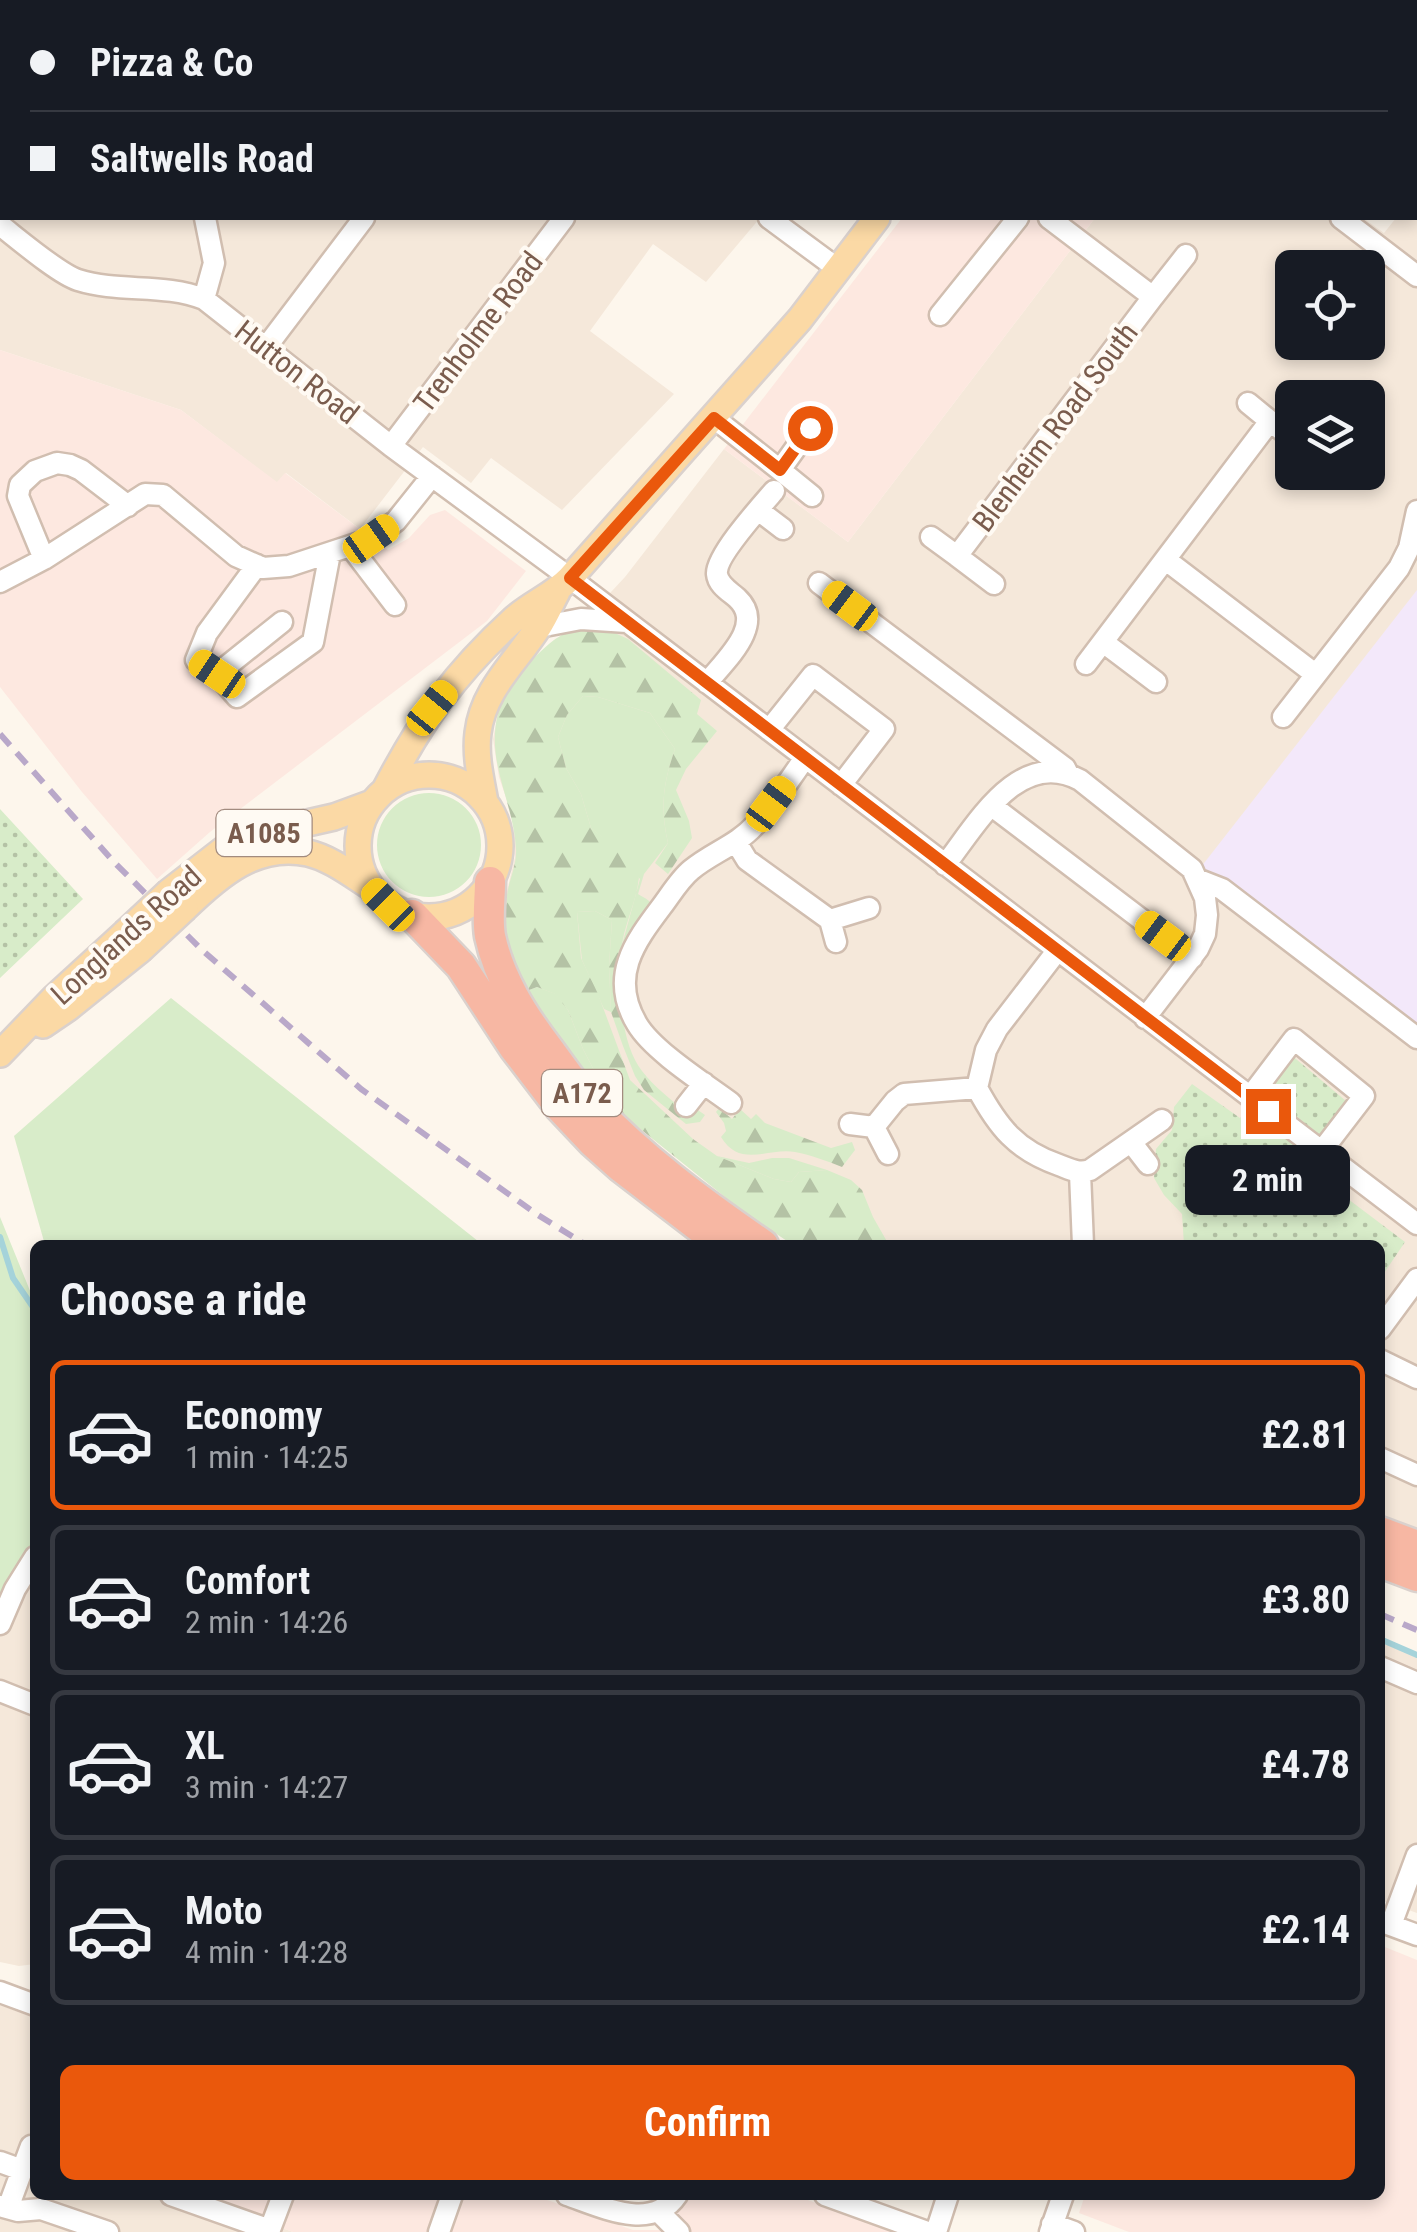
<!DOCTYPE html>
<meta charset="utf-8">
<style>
body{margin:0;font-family:"Roboto Condensed",sans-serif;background:#242831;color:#f1f3f6;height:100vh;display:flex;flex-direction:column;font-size:38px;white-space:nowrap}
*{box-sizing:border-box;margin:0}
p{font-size:32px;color:#9ea1a6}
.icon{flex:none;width:55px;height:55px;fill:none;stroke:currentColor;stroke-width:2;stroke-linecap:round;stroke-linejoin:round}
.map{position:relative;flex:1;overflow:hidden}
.drawer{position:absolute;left:30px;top:1240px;width:1355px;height:960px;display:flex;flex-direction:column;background:#171b24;border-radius:15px;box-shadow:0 5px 15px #0003}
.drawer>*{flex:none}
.hud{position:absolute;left:0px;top:0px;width:1418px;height:220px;box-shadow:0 5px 15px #0003;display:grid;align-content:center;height:220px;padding:0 30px;background:#171b24}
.tools{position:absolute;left:1275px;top:250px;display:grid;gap:20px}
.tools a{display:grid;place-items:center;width:110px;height:110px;border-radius:15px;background:#171b24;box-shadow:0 5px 15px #0003;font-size:50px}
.end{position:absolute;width:45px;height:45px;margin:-22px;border:12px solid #ea580c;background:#fff;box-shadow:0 0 0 5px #fff}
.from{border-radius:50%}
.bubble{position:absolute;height:70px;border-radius:15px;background:#171b24;box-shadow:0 5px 15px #0003;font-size:32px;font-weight:700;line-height:70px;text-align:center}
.car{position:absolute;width:30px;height:60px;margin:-30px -15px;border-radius:12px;box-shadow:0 0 8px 2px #0007;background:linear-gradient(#f5c518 24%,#345 0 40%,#f5c518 0 76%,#345 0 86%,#f5c518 0)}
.hud b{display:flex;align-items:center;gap:35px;height:95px;font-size:38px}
.hud b+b{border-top:2px solid #363941}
.hud i{width:25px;height:25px;background:#f1f3f6}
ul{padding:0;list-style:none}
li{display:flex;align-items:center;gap:30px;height:150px;margin:0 20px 15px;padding:0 10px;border:5px solid #363941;border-radius:15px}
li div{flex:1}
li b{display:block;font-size:38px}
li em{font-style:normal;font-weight:700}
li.active{border-color:#ea580c}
li>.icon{width:90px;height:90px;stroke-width:1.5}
h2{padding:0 30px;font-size:45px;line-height:120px}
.action{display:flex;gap:20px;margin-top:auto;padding:20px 30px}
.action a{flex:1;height:115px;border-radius:15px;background:#ea580c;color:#fff;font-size:40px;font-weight:700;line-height:115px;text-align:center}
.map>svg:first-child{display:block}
</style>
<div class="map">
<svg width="1417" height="2232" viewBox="0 0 1417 2232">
<defs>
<pattern id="forest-firs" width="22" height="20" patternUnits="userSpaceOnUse" patternTransform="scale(2.5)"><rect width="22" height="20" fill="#d8ecc9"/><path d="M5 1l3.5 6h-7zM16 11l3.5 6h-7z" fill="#b4c2a5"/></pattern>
<pattern id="park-dots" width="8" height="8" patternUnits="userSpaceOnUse" patternTransform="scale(2.5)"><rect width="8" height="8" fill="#d8ecc9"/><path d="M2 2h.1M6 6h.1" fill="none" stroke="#b4c2a5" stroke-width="1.8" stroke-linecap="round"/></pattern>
</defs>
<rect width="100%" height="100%" fill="#fdf6ec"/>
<path fill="#f5e8da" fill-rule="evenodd" d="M0,0H867L865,2H2V218H760L706,282L653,244L590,331L674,394L562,510L491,458L471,483L423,447L360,529L286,473L277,483L181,410L0,350Z
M1417,190V1539L1380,1525V1245H793L740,1209L613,1107L504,927L507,891L515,857L514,821L499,777L493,739L498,713L625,577L724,449L848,542L1095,218H1363L1384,233L1396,218H1415V193ZM1292,268H1368V342H1292ZM1292,398H1368V472H1292Z
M35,1580V1964L19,1966L0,1962V1603Z
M1380,1642L1417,1657V1913L1380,1900Z
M0,2005L35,2018V2195H191L293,2232H0Z"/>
<path fill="#fde8e0" d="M902,218H1095L848,542L724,449Z
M0,350L181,410L277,482L285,473L388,550L409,538L430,515L445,510L526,571L487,621L210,832L157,879L82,792L0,687Z
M1380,1945L1417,1960V2232H1129L1079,2213L1085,2195H1380Z
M191,2195H533L633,2230H665L689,2195H794L895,2232H293Z"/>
<path fill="#f3e8fa" d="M1417,590V1033L1201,867Z"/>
<path fill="#d8ecc9" d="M583,696L598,697L650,713L675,749C663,783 660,808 668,843L644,874L638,894C646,899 654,901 653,913L619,956L640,879L609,843L591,828L581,794L566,768L558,737L567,715Z
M377 845a52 52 0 1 1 104 0a52 52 0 1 1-104 0Z
M595,911L612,920L609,966L611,1012L604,1009L582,960L577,912Z
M537,987L556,994L568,1010L583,1049L613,1107L563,1049L524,992Z
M171,998L483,1245H45L14,1136Z
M717,1156L749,1163L772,1158H789L827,1170L799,1172L791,1182L774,1179Z
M0,1217L35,1303V1541L27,1562L0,1598Z"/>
<path fill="url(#forest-firs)" d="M595,624L628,639L701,700L697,714L717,731L686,769L676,790L689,821L692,838L668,874L655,863L668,843C660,808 663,783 675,749L650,713L598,697L583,696L567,715L558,737L566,768L581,794L591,828L639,865C641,888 630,911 624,934C616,969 618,1041 642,1071C654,1087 672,1100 688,1114L695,1108L705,1115L700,1122L686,1124L644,1090L635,1076L623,1046L611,1012L609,966L612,920L595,911L577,912L581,958L598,994L630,1080L693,1139L717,1156L774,1179L791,1182L799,1172L827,1170L851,1180L862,1190L873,1217L889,1245H793L740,1209L613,1107L583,1049L568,1010L555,994L537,987L524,992C509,958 502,933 507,895C509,880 517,865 516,849C513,797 483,760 500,706C502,698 504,690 509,684C515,676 523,669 530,662C554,638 562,631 595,624Z
M719,1108L732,1119L740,1109L751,1119L756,1114L765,1123L831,1148L852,1142L855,1150L842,1167C827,1161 811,1155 795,1152C769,1147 740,1169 721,1137L726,1131L724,1123L716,1112Z"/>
<path fill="url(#park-dots)" d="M0,809L83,899L0,978Z
M1290,1054L1346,1101L1299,1162L1405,1242L1380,1279V1245H1184L1182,1214L1164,1195L1154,1178L1156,1149L1172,1130L1174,1107L1192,1084L1240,1118Z"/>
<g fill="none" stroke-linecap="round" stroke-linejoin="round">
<path stroke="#a5d3da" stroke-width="6" d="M0,1237L13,1278L35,1310
M1380,1639L1417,1655"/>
<g stroke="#d1beb0" stroke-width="25">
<path id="minor" d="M769,0L772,2
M1059,0L1063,2
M1333,0L1336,2
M95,2L96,0
M322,2L324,0
M524,2L526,0
M0,17L2,19
M1415,63L1417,64
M769,218L838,269
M1341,218L1417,276
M0,225C18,239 59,274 78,280C119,293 164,283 204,299L391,446L570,578L1417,1224
M1153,297L1186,255
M204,299L214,263L205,218
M940,315L1018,218
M267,346L364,218
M714,418L780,470L810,428
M1270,421L1292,438
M391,446L564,218
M780,470L812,496
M758,510L783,529
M931,537L957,556
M350,546L395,605
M44,559L18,496L20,485L35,471L57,463L70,465L81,470L128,506
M1166,560L1315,674
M257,565L207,633L196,660L217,674L237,697L313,642L330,553
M0,582L44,559L145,494L163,495L236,556L263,568L289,566L371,539L396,521L432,476
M819,583L1065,768L1068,774
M994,584L957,556L1153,297L1049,218
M539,627L581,619L627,622
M1103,642L1156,682
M1086,664L1270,421L1248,403
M217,674L282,622
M707,683C725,660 766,625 737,598C729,591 718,585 717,574C715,557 761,506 774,491
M1283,717L1399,568L1409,548L1417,511
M769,730L813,675L884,729L841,785
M992,806L1192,958
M736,842L747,860L830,920L869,908
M945,865C977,824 1019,747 1080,780L1192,869L1205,898L1207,915L1205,934L1198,949L1145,1018
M1199,880L1222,889L1417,1038
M830,920L836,942
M1057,951L997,1029L986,1050L977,1088C998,1127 1016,1150 1059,1165C1070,1169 1078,1174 1090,1170L1162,1120
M1250,1097L1294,1039L1364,1096L1321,1152
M731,1103C704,1083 653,1051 637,1024C609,977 634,943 662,906C671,894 680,879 691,870C711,853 737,845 754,826C773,806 789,780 805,758
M686,1106L704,1083
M850,1124L874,1127L888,1154
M874,1127L895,1101L904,1094L977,1088
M1131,1142L1148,1164
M1080,1173L1083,1245
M1380,1329L1417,1279
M1380,1360L1417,1378
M1380,1458L1417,1475
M0,1624L15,1589L35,1557
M1380,1667L1417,1683
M0,1691L35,1705
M1382,1922L1417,1935
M1391,1925L1417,1855
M0,1992L35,2005
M0,2162L22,2170
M171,2195L270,2230
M567,2195C602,2207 652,2232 677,2195
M825,2195L927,2232
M0,2206L18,2211L41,2209L108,2232
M8,2208L31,2146L35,2147
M660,2213L679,2232
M1052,2224L1074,2232
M269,2232L283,2195
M439,2232L452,2195
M936,2232L948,2195
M1050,2232L1063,2195"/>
</g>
<g stroke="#dad1cd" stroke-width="30">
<path id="major" d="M1039,2L1041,0
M358 846a71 71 0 1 1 142 0a71 71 0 1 1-142 0Z
M385,790C422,719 455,673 514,619C532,603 554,595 570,578L800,319L877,218
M485,802C481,780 475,756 478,733C483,689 517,661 539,626C546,615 551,603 557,592
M169,892L227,847L250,836L334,817L372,803
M185,908C219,875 257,842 308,853C330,858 352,875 371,887
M43,1025L68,1008L140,950
M0,1054L55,997L125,933"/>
</g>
<g stroke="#dad1cd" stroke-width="35">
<path id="highway" d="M490,882C490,899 487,919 490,936C499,979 523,1016 549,1050C563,1069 576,1088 591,1105C642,1159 702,1203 763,1245
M412,915L461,966L514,1047L560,1107L593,1142L620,1166L723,1245
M1380,1532L1417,1546
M1380,1562L1417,1576"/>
</g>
<use href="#minor" stroke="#fff" stroke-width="20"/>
<use href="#major" stroke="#fbd9a5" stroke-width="25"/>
<use href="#highway" stroke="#f7b7a3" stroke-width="30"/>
<path stroke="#b9a8c9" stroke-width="6" stroke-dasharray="15 10" stroke-linecap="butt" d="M0,734L113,861L202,950L361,1089L538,1215L586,1245
M1380,1614L1417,1630"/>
<g stroke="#dad1cd" stroke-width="30" stroke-linecap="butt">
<path id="major-bridge" d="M125,933L169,892
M140,950L185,908"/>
</g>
<use href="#major-bridge" stroke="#fbd9a5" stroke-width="25"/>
</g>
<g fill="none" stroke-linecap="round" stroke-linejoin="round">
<path stroke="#ea580c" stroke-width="12" d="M810,428L780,470L714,418L570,578L1268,1111"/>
</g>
<g text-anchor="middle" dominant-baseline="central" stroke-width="8" stroke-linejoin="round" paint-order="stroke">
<g fill="#fffaf3" stroke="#a28b7f" stroke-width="2.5">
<rect x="216.5" y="810" width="95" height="46" rx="8"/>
<rect x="542" y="1070" width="80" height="46" rx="8"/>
</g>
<g font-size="28" font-weight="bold" fill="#7a5c4d">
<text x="264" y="833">A1085</text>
<text x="582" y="1093">A172</text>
</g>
<g font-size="30" fill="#7a5c4d" stroke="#fffaf3">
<text transform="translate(478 332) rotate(-53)">Trenholme Road</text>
<text transform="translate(297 372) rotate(38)">Hutton Road</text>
<text transform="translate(1055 427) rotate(-53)">Blenheim Road South</text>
<text transform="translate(126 935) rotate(-42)">Longlands Road</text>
</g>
</g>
</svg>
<div class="tools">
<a><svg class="icon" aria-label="locate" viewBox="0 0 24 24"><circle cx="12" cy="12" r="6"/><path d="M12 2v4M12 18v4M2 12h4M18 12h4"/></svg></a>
<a><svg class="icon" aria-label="layers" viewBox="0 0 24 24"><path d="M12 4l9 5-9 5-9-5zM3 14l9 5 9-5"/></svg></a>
</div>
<i class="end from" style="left:810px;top:428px"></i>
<i class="end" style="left:1268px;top:1111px"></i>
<div class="bubble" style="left:1185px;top:1145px;width:165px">2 min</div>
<i class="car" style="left:371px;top:539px;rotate:55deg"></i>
<i class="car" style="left:850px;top:606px;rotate:307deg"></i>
<i class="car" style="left:217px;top:674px;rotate:304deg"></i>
<i class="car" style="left:432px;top:708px;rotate:39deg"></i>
<i class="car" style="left:771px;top:804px;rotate:37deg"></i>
<i class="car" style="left:388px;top:905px;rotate:315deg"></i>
<i class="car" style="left:1163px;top:936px;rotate:307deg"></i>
<div class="hud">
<b><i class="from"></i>Pizza &amp; Co</b>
<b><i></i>Saltwells Road</b>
</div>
<section class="drawer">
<h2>Choose a ride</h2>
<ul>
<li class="active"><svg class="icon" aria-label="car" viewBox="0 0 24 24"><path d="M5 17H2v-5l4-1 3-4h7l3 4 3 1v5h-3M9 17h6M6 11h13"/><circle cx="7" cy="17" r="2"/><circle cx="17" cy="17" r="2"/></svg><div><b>Economy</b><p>1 min · 14:25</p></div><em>£2.81</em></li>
<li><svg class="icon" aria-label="car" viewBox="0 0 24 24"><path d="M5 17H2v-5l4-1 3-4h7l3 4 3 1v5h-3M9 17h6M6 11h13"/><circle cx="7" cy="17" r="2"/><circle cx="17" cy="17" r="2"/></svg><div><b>Comfort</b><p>2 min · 14:26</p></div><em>£3.80</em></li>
<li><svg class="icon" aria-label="car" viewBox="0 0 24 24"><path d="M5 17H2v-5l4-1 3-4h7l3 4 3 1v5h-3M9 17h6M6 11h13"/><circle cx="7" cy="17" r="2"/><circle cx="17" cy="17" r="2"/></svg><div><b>XL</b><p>3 min · 14:27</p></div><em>£4.78</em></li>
<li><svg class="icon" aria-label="car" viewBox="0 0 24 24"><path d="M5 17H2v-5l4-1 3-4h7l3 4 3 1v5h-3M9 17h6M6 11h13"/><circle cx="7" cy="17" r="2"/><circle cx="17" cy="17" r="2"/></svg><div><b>Moto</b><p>4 min · 14:28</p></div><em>£2.14</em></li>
</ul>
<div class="action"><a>Confirm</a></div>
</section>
</div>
